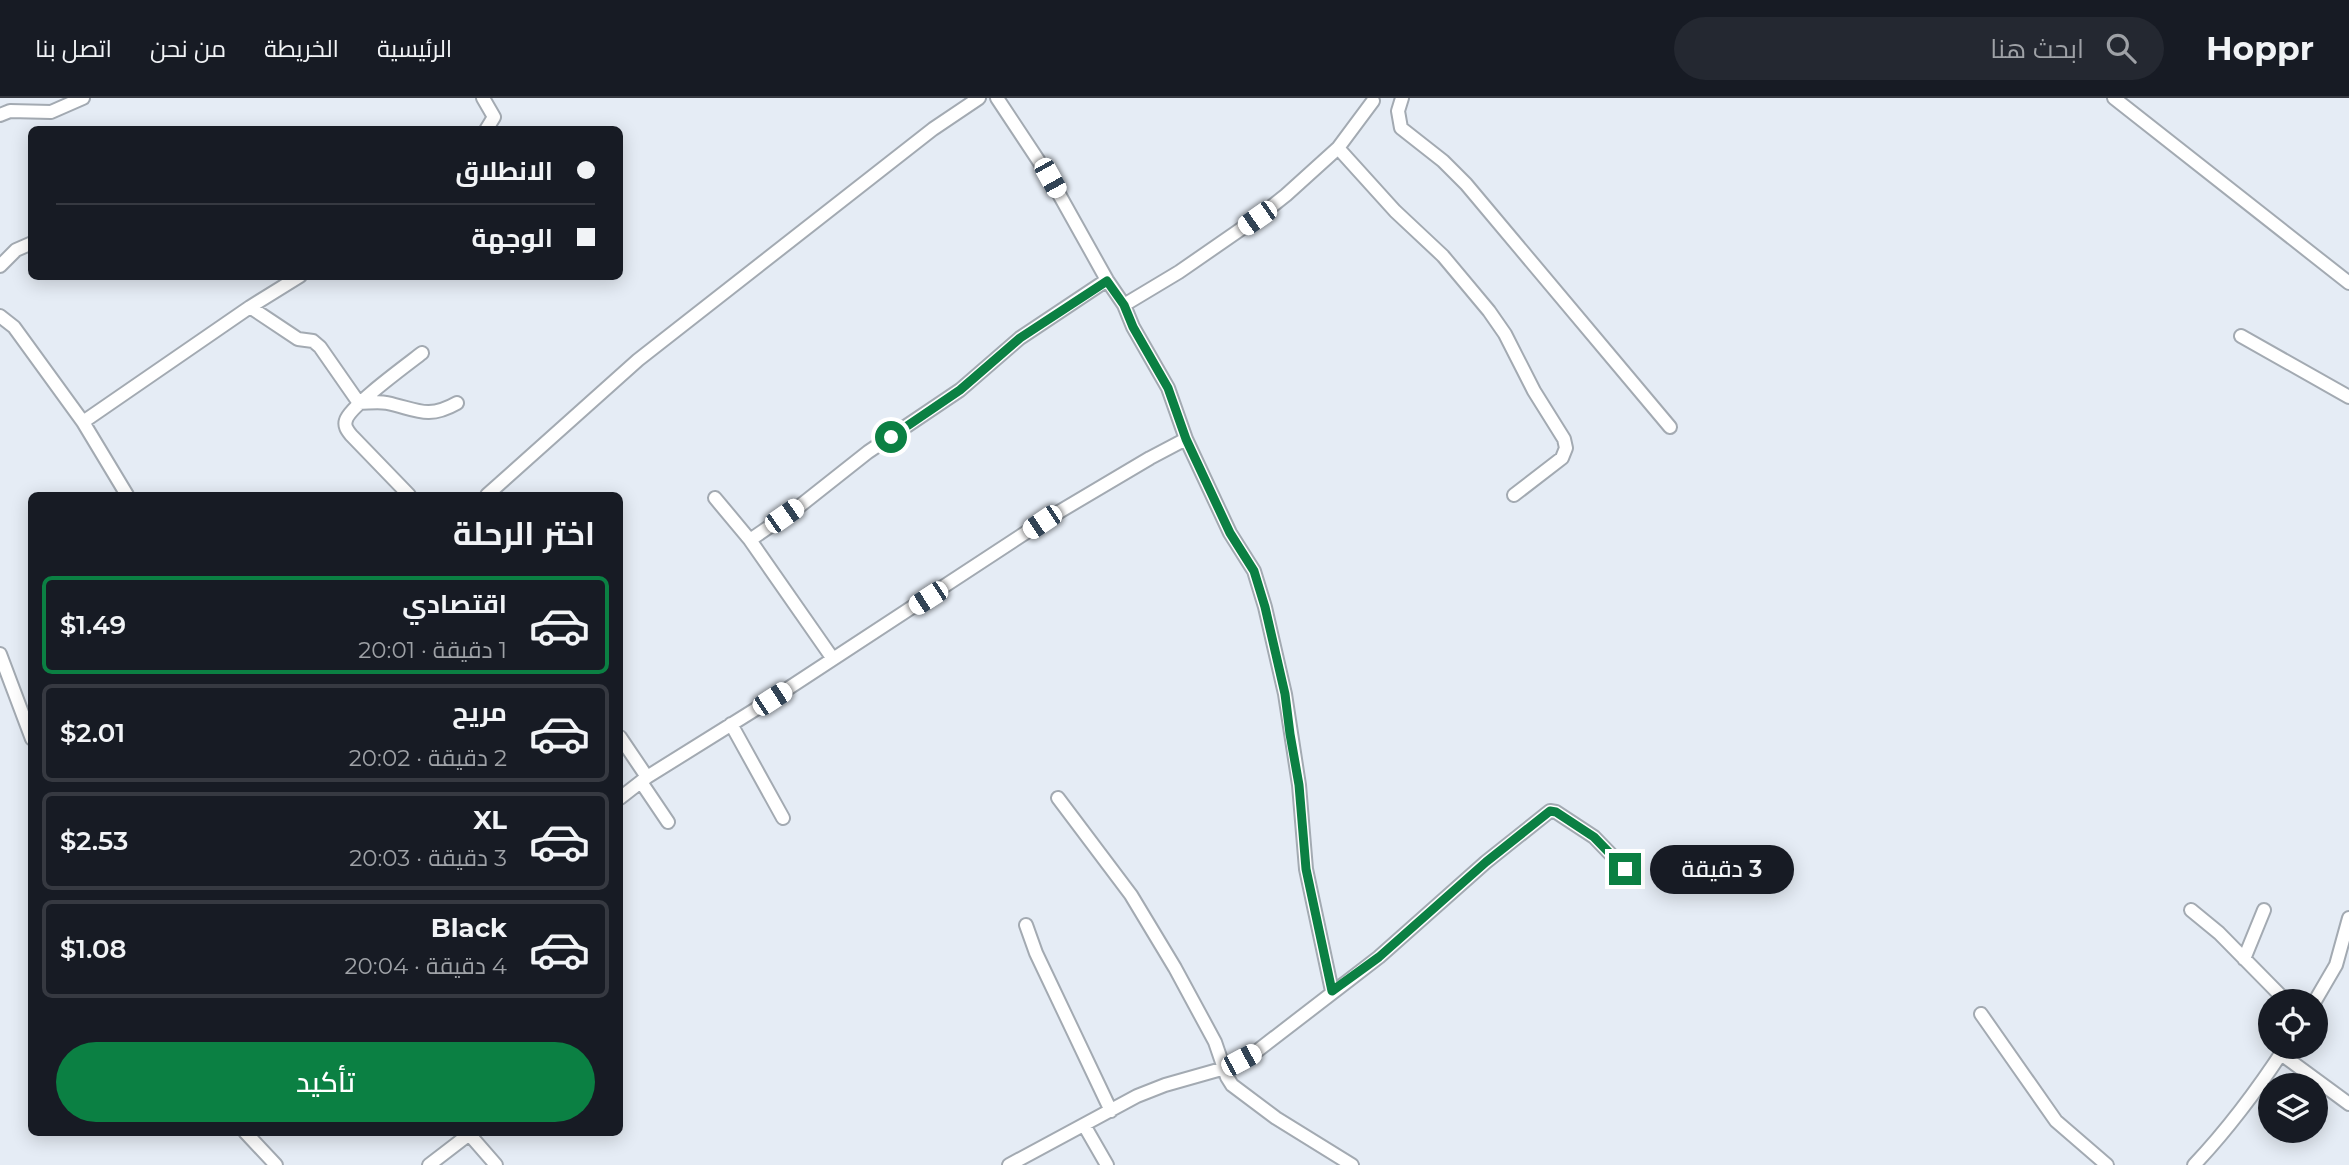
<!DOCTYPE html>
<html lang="ar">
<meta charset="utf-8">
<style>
body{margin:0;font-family:Montserrat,Cairo,sans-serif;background:#242831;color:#f1f3f6;direction:rtl;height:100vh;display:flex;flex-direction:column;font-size:26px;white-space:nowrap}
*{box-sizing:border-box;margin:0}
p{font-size:23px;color:#9ea1a6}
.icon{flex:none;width:38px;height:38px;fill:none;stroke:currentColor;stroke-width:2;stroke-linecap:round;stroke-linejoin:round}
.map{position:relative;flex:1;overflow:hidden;direction:ltr}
.panel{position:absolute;left:28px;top:394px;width:595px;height:644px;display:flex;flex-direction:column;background:#171b24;border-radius:10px;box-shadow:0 4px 18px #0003;direction:rtl}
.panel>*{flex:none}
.guide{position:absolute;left:28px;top:28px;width:595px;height:154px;border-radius:10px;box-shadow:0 4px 18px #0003;direction:rtl;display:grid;align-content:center;height:154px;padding:0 28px;background:#171b24}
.fabs{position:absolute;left:2258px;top:891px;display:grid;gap:14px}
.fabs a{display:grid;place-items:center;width:70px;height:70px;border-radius:50%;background:#171b24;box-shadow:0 4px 18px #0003;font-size:35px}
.end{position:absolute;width:32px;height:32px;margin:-16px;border:9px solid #0b8043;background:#fff;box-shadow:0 0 0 4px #fff}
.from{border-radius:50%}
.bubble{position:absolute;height:49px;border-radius:24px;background:#171b24;box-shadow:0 4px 18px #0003;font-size:23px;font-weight:600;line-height:49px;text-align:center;direction:rtl}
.car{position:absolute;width:21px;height:42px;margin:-21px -10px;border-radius:9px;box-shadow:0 0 5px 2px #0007;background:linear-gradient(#fff 24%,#345 0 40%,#fff 0 76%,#345 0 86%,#fff 0)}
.guide b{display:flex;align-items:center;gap:24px;height:66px;font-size:26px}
.guide b+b{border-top:2px solid #363941}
.guide i{width:18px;height:18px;background:#f1f3f6}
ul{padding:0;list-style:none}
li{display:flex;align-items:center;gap:21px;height:98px;margin:0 14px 10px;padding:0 14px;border:4px solid #363941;border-radius:10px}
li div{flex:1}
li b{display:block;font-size:26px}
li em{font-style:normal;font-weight:600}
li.on{border-color:#0b8043}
li>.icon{width:63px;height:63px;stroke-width:1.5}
h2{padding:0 28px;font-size:32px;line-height:84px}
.primary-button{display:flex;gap:14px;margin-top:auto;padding:14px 28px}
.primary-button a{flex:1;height:80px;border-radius:42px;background:#0b8043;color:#fff;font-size:28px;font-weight:600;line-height:80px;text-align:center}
header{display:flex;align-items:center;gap:42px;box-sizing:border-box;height:98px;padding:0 35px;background:#171b24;border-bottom:2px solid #363941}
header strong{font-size:33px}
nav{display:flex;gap:38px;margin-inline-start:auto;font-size:24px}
.search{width:490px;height:63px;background:#242831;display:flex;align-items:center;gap:18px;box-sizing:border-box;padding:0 24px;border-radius:38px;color:#9ea1a6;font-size:26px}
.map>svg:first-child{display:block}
</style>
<header>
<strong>Hoppr</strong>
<div class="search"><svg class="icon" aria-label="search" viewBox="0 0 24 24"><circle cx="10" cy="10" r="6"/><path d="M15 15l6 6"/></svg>ابحث هنا</div>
<nav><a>الرئيسية</a><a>الخريطة</a><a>من نحن</a><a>اتصل بنا</a></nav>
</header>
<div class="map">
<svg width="2349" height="1067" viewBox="0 0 2349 1067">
<rect width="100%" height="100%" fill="#e5ecf5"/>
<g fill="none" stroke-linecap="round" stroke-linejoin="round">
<g stroke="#a3aab2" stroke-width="16">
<path id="minor" d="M483,0L494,19L486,32
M997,0L1050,80L1107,182L1124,207L1133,229L1168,290L1186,341L1230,435L1254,473L1265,509L1285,596L1299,687L1306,771L1332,893
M1402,0L1398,13L1401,30L1443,63L1466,86L1670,329
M2114,0L2349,185
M0,17L10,13L51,14L83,0
M1338,50L1395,113L1443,158L1489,213L1505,236L1534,293L1564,341L1566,350L1562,360L1514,397
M0,168L16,152L32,145
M1124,207L1179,174L1257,120L1286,97L1338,50L1373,3
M250,209L298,241L313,243L320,249L359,305
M0,218L14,229L83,324L127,397
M2241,238L2349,299
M359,305C368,305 378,303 387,305C416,311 427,322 457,305
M83,324L250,209L300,178
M409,397L351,337C347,332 344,328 346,322C350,308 408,266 422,255
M487,397L638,262L933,31L979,0
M715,400L750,442L833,561
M750,442L801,407L868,354L960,292L1020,240L1107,182
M0,556L32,641
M731,626L783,720
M620,639L647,679
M641,684L668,724
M620,700L647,679L772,601L1042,424L1150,360L1186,341
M1058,700L1131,797L1175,870L1215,944L1227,979L1232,987L1276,1020L1352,1067
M2191,812L2219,835L2286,903
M1026,827L1036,855L1111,1013
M2244,861L2264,812
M2315,903L2336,867L2349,820
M1981,916L2056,1023L2107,1067
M2281,956L2349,1006
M1084,1027L1107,1067
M245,1034L276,1067
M469,1036L496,1067
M429,1067L472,1034
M1009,1067L1137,998L1165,987L1225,970L1257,953L1379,859L1486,764L1550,713L1556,714L1594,739L1625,771
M2194,1067C2229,1030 2258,991 2286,948"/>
</g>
<use href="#minor" stroke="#fff" stroke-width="12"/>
</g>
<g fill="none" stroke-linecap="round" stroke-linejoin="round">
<path stroke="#0b8043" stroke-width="9" d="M891,339L960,292L1020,240L1107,183L1124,207L1133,229L1168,290L1186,341L1230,435L1254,473L1265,509L1285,596L1290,636L1299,687L1306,771L1332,893L1379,859L1486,764L1550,713L1556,714L1594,739L1625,771"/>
</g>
</svg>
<div class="fabs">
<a><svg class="icon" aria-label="locate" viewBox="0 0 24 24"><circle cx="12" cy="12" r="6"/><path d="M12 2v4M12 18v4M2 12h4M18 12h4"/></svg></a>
<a><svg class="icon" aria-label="layers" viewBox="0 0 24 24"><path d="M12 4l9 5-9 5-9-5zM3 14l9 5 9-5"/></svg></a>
</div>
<i class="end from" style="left:891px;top:339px"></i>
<i class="end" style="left:1625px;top:771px"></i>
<div class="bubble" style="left:1650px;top:747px;width:144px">3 دقيقة</div>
<i class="car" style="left:1050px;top:80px;rotate:151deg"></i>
<i class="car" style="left:1257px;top:120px;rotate:235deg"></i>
<i class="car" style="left:784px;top:418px;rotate:55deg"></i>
<i class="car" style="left:1042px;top:424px;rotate:236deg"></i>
<i class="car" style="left:928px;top:500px;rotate:237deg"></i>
<i class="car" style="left:772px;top:601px;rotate:57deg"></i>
<i class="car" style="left:1241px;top:962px;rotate:62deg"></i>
<div class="guide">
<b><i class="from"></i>الانطلاق</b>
<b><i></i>الوجهة</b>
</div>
<section class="panel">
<h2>اختر الرحلة</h2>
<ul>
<li class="on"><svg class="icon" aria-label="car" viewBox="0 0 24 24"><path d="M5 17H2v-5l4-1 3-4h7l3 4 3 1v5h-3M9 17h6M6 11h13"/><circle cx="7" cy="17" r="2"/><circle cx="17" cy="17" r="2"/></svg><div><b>اقتصادي</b><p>1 دقيقة · 20:01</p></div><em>$1.49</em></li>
<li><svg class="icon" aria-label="car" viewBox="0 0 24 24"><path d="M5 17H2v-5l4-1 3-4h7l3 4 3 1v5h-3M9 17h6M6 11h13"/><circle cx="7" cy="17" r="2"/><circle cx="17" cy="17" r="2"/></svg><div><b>مريح</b><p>2 دقيقة · 20:02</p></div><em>$2.01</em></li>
<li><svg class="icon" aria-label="car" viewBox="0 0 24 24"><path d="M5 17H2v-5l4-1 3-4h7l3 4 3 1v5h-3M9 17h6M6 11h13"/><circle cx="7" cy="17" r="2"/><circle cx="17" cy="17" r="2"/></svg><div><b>XL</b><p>3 دقيقة · 20:03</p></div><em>$2.53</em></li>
<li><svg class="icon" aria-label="car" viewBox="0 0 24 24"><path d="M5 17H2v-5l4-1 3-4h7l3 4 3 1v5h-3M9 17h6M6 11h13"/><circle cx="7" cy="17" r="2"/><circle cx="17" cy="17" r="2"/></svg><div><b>Black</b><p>4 دقيقة · 20:04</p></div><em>$1.08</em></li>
</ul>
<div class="primary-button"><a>تأكيد</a></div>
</section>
</div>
